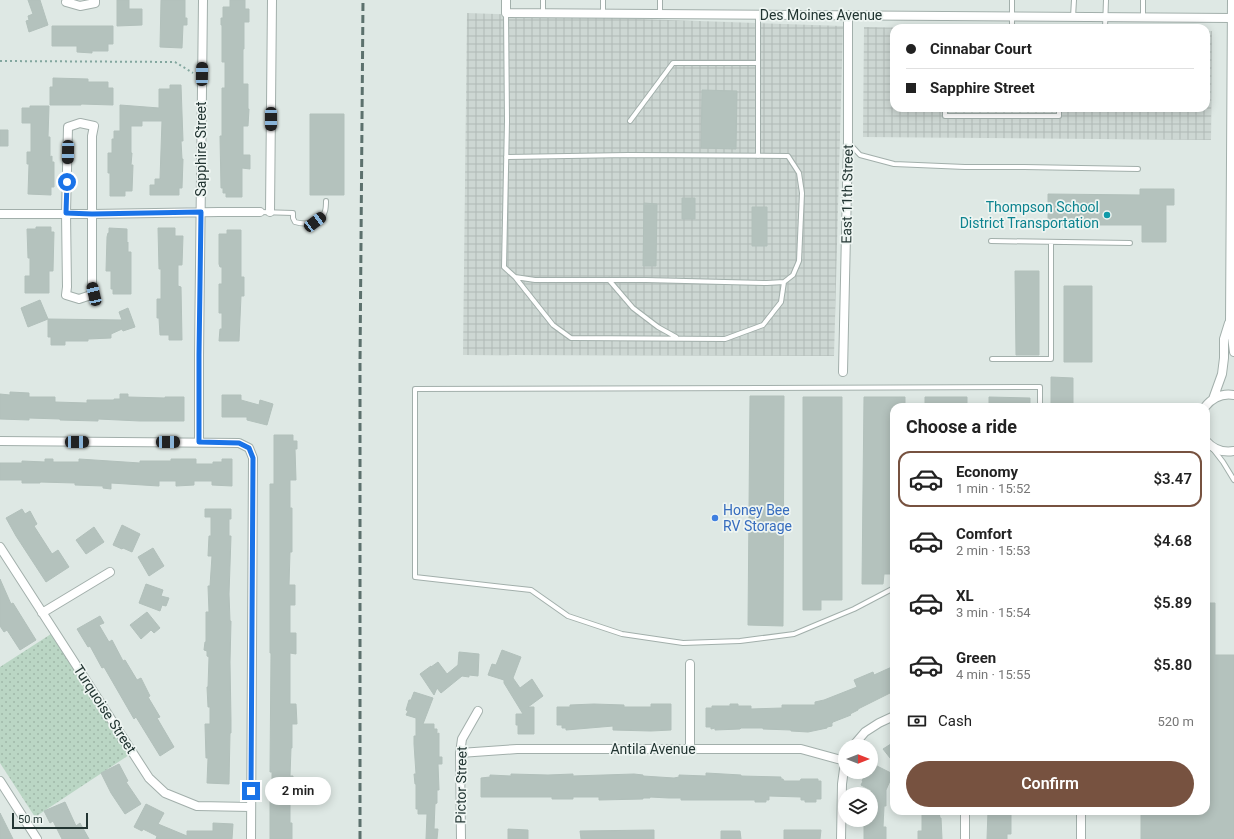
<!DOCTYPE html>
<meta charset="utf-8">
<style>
body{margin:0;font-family:Roboto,sans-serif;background:#f6f6f6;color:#222;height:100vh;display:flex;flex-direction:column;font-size:15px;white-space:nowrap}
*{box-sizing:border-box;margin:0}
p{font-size:13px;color:#767676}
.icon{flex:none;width:22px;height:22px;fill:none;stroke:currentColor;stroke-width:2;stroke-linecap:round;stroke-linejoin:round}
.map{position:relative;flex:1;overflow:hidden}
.details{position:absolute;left:890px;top:403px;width:320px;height:412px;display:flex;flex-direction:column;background:#fff;border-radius:12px;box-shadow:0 2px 10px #0003}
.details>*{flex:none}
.top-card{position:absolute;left:890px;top:24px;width:320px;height:88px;border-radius:12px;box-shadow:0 2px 10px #0003;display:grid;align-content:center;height:88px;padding:0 16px;background:#fff}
.needle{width:26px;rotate:90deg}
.controls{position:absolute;left:838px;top:739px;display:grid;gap:8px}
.controls a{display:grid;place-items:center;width:40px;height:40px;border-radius:50%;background:#fff;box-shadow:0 2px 10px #0003;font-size:20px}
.scale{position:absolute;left:12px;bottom:10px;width:76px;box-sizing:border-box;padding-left:4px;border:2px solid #223532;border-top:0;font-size:11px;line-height:14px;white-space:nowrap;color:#223532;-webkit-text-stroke:3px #eef5f2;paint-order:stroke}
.end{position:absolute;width:18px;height:18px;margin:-9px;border:5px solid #1a73e8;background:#fff;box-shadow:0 0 0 2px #fff}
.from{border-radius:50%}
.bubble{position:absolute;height:28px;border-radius:14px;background:#fff;box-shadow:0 2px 10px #0003;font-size:13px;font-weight:600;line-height:28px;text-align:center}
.car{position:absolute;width:12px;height:24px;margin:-12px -6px;border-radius:5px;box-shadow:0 0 3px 1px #0007;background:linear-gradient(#222 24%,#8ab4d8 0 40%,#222 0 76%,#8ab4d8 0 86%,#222 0)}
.top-card b{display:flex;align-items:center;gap:14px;height:38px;font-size:15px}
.top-card b+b{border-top:1px solid #e0e0e0}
.top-card i{width:10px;height:10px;background:#222}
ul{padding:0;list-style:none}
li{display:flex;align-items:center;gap:12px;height:56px;margin:0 8px 6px;padding:0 8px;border:2px solid transparent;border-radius:12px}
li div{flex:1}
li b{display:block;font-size:15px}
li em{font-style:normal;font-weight:600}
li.selected{border-color:#775240}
li>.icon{width:36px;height:36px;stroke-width:1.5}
h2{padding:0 16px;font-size:18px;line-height:48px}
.pay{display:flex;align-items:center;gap:10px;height:44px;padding:0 16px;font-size:15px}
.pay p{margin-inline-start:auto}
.action{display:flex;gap:8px;margin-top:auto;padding:8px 16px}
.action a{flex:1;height:46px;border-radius:24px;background:#775240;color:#fff;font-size:16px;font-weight:600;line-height:46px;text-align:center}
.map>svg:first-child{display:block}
</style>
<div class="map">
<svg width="1234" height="839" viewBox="0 0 1234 839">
<defs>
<pattern id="industrial-grid" width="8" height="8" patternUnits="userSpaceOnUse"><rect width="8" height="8" fill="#cdd7d3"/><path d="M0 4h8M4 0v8" fill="none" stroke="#b0b9b6"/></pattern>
<pattern id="park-dots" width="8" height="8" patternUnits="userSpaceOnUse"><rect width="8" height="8" fill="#bad6c4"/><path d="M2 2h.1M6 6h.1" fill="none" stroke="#a0b8a9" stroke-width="1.8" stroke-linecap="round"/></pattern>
</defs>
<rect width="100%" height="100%" fill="#dee8e4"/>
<path fill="url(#industrial-grid)" d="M467,13L843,26L834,356L463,355Z
M864,27L918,28H894V108H1206V31H1212L1211,140L863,137Z"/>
<path fill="url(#park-dots)" d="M51,634L129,755L35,817L0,763V667Z"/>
<path fill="#b4c2bd" stroke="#b2c0bb" d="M28,0H40L48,25L29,32L26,21L29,20L28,16L33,14Z
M117,0H129V9H142V25L117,26Z
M161,0H185V18H187V25H183L182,48L160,47Z
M230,0H245V9H249V22H244V49H243V84H248V109H249L248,126H243V155H250V169L242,168V197H226V193H223V188H221L220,136H222V88H225V62H222V25H221V18H223V7H230Z
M52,26H113V44H108V51H92V53L77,52V46H52Z
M53,78L88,79V82H108V88H113V105L81,104V105H50V87H53Z
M170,85H181L183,141H181L182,159H183L182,188H179V195H150V185H155V179H160L162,121H142V126H131V153H132L131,165H133L132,191H125V196H110V173H108V153H112V139H114V131H120V105L159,108V89H170Z
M702,90L737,91L736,149L701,148Z
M30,106H49L48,137H50V157L52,156V162H54V187H51V195L28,194L29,164H27V152H31V123H22V108H30Z
M310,114H344V195H310Z
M0,130H8V146H0Z
M1140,189H1174V205H1166V242H1142V225H1048V194L1140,195Z
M682,198H695V219H682Z
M644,203L657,204L656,266H643Z
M752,207H767V246H752Z
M36,227H51V232H54L53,271H49V293H25V276H30V258H28L27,229H36Z
M109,228L127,229V243L128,242V252H131V294H113V289H111V271H106L107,237L108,233H109Z
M158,228H175V236H183L182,265H178V286L181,287L182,340H169V335H160L159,318H157V299H161V295H162H161V269H159Z
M227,230H241V277H244V296H241L239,341H219L220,329H222V313H219V284H222V267H220L219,264V234H227Z
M1015,271H1039V355H1016Z
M1064,286H1092V362H1064Z
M40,300L48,319L28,327L21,308Z
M128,308L135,327L123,331L122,329L111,334V338L88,339V341H65V345H51V337H48V319L122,320L119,312Z
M1051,377L1073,378V407H1051Z
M10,392L29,393V397H55V402L87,403V400H114V399H120V394H128V397L165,398V397H184V421H140L98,419V421L60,420V419L29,418V420L0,419V394L10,395Z
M222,395H241V400L259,405L260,400L273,404L267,425L247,420V417H222Z
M750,396H784L783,626L748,625Z
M803,397H842V600H821V610H803Z
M864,397H905V407H894V574H884L883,584H862Z
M925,397H967V407H925Z
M989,397L1030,398V407H989Z
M274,435H293V441H297V449H295L296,480H290V508H292V552H290L289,585H295V605H290V633H296V654L290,653V704H296L297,724H292V748H291L290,776H293V790H290V823H292V839H270V800H272V772H270L271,653H270V484H274Z
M45,459H53V462H79V459L140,463V461H171V459H196V464H213V462H222V459H232V486L212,485V481H194V485L176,486V481H159V486L111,483V489L103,488V486L75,485V483L40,482V483H22V480H0V463H22V461L45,462Z
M22,509L25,514L30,511L37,524L34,526L52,554L58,550L69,567L46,582L16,536L6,518Z
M205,509H231V519H229V536H231L229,594L230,621H231L230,662L231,721V733H230L229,784L207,783L208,758H206L205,724H210V707H208L207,687H208L209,657L207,656V651L204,650L205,642H206V612H209L208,586H210L212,556H208L209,536H211V517H205Z
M122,525L140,534L132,552L123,548L122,549L113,545Z
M94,527L104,542L86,554L76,540Z
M153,548L164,566L149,576L138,557Z
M0,579L11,604L13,603L36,640L20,650L7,630L4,632L0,626Z
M146,584L163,590L161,596L169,598L166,606L162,605L160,611L139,603Z
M1206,603H1215V655H1234V839H1141V811H1206Z
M147,612L160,628L154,633L151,630L141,639L130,625Z
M100,616L104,623L99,625L109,642L112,640L123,661L125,660L137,680L141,678L150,696L148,697L160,717L157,718L174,747L160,756L136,717L134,719L104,667L102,668L90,646L88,647L77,629Z
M502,650L521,657L513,678L520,688L532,679L543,696L528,707H534V734H518V725H516V714H523L504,683V680L488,675L492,664L496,665Z
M459,652L479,654L478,676L469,675V677L462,676L441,693L437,688L434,695L420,674L431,666V667L438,662L447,674L458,665Z
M894,666V691L858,709V710L850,714L851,715L833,722L832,723V726L827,727V728L808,732L791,731V730L763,729V728H741L740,729L715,730V728L711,729V727H706V708H712V706H730V704H738V706H751V709L782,708V705H815V702L824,700L857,687L854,680L873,672L874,675Z
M414,692L433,698L423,724H434V729H437V734L439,733V757H442V764H438L439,790H437V803L435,804L434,829H438L437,839H426L427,814H418V809H416V784H415L414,774H416L414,744V736H416V718L406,715L408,711L406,710L409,700H411Z
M594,704L624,705V707H651V704H671V730L651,731L613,730V726L566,730V728H562V725H557V707H570V705Z
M894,742V763L883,749Z
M871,763L893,774L886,790V806H884L883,827H886V839H864V822H871V790L861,785L863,781H862L866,772H871Z
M119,764L128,781L126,782L141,804L125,814L111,793L101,773Z
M706,773L741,775V776L781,777V779H783L784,781H800L801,779H818V781H821V799H816V802H805V800H801V797L769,796V800H766V802H755V800H681V798H669L650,797V798H643V799L599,800V797H573V799H552V797H481V778L490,777V775L511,776V774L548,775L573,774V776L634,774L643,775V776L674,778L679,777V775L706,776Z
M65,802L76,826L80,823L89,839H62L53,821L50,823L44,811Z
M146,804L164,813L158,824L187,836V831H213V823L233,824L232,839H156L157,836L143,829L142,831L134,827Z
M922,811H935V812H939L940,818H941L942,839H918V831H922Z
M988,811H1011V834H1007V839H987Z
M0,813L13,839H0Z
M508,829L528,830V839H508Z
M654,830V839H581L580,831Z
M784,830H821L820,839H784Z
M721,831H740L741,839H721Z"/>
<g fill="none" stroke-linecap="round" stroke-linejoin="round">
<g stroke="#a2afab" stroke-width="6">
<path id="lane" d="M660,0V14
M506,13L507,121L504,267L515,277L535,280H646L767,283L784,282L793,275L799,261L802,193L799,173L788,156L628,155L506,157
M543,13V0
M603,14V0
M1073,17L1074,0
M1143,17V0
M1012,28V0
M1105,28L1106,0
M758,63V156
M945,108V116H1059V108
M630,121L673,63H758V15
M849,143L860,155L894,164L965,167H1024L1138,169
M260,212L293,213V218L295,222C305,225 322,224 325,211C326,208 326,204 326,201
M991,241L1130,243
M515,277L553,325L571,338L725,339L763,325L781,302L784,282
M609,280L633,308L658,327L676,337
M992,359H1051V242
M1213,449L1223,462L1234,480
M894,588L854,609L794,634L740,641L683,643L622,634L568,616L531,590L415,577V389L1040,387V407"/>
</g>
<g stroke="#a2afab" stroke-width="10">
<path id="street" d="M67,0L66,2L80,6L95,3V0
M506,0V13L1232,18
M1232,0L1230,322L1234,352
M80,123L94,126L92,136V285L94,294L79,299L66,295L67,287L66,213L68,127Z
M270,212L272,0
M0,214H92L219,212H260
M843,372L848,141V15
M1213,399L1222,374L1224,358V339L1229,323
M1205,407C1212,398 1222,393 1234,395
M0,441L239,443L249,448L253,458L251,839
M1206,441C1214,450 1223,453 1234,451
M199,442V355L203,0
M0,547L149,778L165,793L197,806L251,807
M42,613L110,572
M690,664V749
M853,746L865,732L879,723L894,716
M460,753L517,749H801L845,761
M0,781L37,839
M965,811V839
M461,839L460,753L462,739L478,711
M841,839L842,784L845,762
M1081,839V811"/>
</g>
<path stroke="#83a79f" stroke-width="2" stroke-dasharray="2 3" stroke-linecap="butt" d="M0,61L175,62L193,73"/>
<use href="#lane" stroke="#fff" stroke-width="4"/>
<use href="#street" stroke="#fff" stroke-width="8"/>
<path stroke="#5c716d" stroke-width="3" stroke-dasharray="8 4" stroke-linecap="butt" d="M360,839V364L363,0"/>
</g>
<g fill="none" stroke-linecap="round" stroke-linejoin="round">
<path stroke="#1a73e8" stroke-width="5" d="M67,182L66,213L92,214L201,212L199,355V442L239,443L249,448L253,458L251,791"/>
</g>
<circle fill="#0f9aa8" stroke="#eef5f2" stroke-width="1.5" cx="1107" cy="215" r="4"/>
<circle fill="#3f7fe0" stroke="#eef5f2" stroke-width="1.5" cx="715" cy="518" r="4"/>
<g text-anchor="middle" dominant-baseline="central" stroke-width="3.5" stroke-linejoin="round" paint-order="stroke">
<g font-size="14" fill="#223532" stroke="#eef5f2">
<text x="821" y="15">Des Moines Avenue</text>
<text transform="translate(201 149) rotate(-90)">Sapphire Street</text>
<text transform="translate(847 194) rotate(-89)">East 11th Street</text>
<text transform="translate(105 709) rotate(57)">Turquoise Street</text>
<text x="653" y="749">Antila Avenue</text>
<text transform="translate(461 785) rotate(-89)">Pictor Street</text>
</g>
<g font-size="14" fill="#0d838f" stroke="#eef5f2" text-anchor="end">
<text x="1099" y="207">Thompson School<tspan x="1099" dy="16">District Transportation</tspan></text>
</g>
<g font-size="14" fill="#366cbe" stroke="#eef5f2" text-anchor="start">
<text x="723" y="510">Honey Bee<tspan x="723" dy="16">RV Storage</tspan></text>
</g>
</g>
</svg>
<div class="controls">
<a><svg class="needle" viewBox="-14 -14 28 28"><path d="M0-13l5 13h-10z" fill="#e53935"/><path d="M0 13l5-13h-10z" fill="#767676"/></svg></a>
<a><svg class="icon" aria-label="layers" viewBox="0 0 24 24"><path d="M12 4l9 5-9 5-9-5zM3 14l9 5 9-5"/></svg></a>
</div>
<div class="scale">50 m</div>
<i class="end from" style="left:67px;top:182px"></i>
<i class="end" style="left:251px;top:791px"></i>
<div class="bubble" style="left:265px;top:777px;width:66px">2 min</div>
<i class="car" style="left:202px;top:74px;rotate:1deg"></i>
<i class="car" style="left:271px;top:119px;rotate:180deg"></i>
<i class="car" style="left:68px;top:152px;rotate:181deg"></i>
<i class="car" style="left:315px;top:222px;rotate:53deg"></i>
<i class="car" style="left:94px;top:294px;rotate:347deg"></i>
<i class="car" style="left:77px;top:442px;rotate:90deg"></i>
<i class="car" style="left:168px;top:442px;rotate:90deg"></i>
<div class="top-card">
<b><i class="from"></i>Cinnabar Court</b>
<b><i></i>Sapphire Street</b>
</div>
<section class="details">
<h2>Choose a ride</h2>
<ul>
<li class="selected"><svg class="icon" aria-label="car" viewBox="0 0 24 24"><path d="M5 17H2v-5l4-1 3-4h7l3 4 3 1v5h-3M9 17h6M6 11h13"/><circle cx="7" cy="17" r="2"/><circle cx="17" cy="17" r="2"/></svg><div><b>Economy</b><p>1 min · 15:52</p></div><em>$3.47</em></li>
<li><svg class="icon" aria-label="car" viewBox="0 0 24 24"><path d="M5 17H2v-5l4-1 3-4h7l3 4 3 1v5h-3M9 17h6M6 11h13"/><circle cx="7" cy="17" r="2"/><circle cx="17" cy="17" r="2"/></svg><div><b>Comfort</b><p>2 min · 15:53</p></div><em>$4.68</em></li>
<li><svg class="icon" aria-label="car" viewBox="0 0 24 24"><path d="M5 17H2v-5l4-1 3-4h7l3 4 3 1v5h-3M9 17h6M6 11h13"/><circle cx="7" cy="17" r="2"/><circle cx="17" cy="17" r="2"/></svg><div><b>XL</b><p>3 min · 15:54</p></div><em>$5.89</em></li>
<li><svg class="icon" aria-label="car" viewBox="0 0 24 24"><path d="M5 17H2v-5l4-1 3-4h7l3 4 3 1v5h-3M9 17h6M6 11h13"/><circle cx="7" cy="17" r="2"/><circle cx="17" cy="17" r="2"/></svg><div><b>Green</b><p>4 min · 15:55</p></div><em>$5.80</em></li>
</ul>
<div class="pay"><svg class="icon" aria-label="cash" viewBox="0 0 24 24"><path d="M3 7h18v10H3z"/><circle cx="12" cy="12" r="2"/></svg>Cash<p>520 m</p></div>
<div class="action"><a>Confirm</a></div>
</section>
</div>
